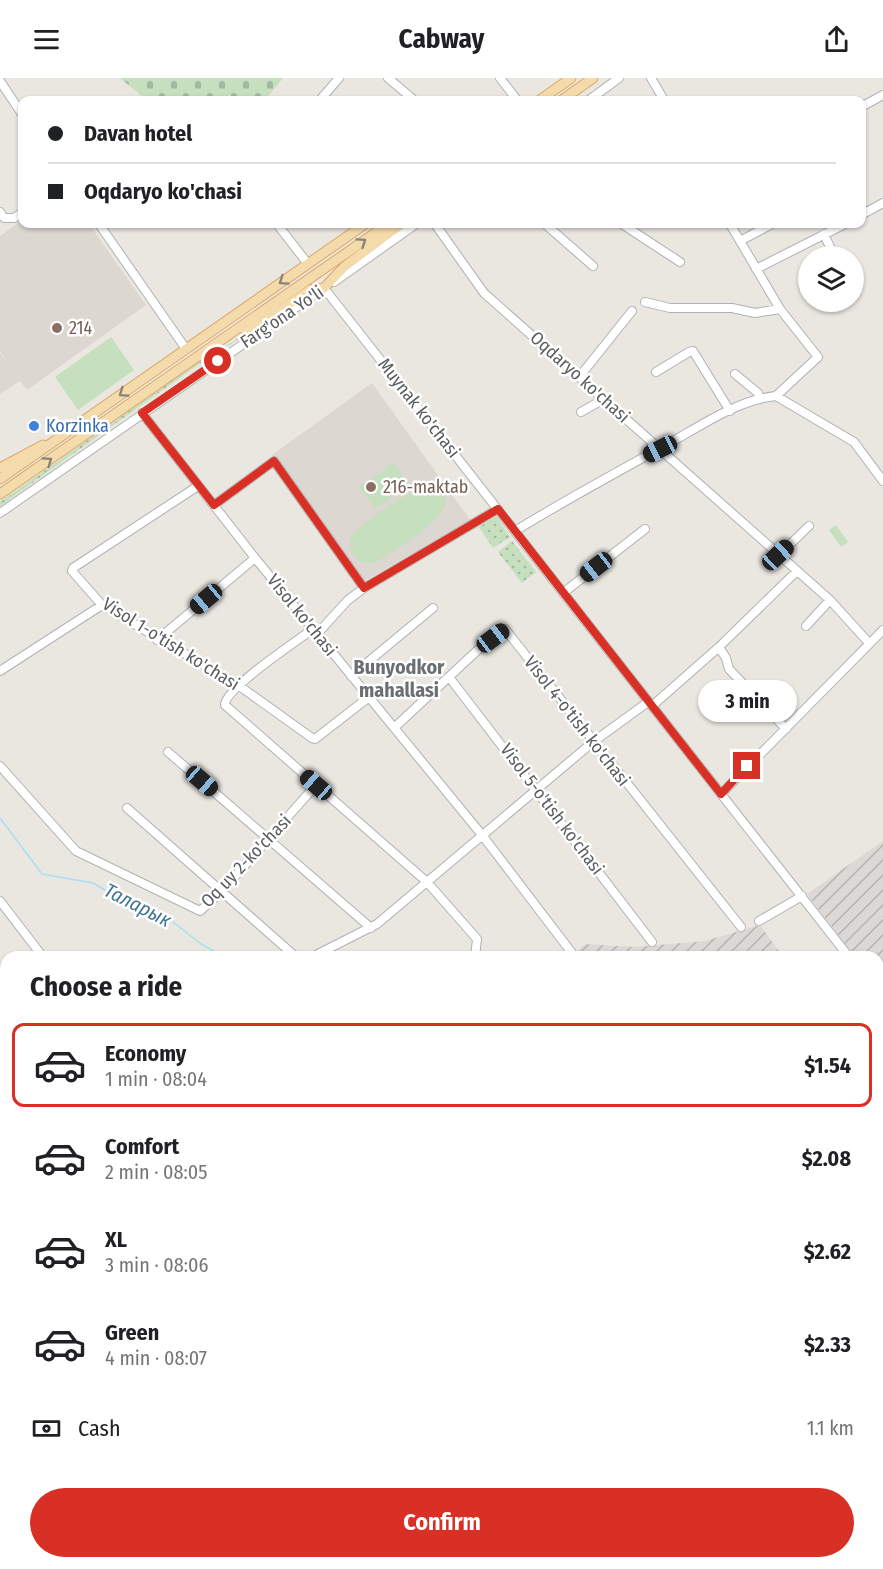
<!DOCTYPE html>
<meta charset="utf-8">
<style>
body{margin:0;font-family:"Fira Sans Condensed",sans-serif;background:#f2f2f2;color:#202124;height:100vh;display:flex;flex-direction:column;font-size:22px;white-space:nowrap}
*{box-sizing:border-box;margin:0}
p{font-size:20px;color:#757577}
.icon{flex:none;width:33px;height:33px;fill:none;stroke:currentColor;stroke-width:2;stroke-linecap:round;stroke-linejoin:round}
.map{position:relative;flex:1;overflow:hidden}
.drawer{position:absolute;left:0px;top:873px;width:884px;height:618px;display:flex;flex-direction:column;background:#fff;border-radius:18px 18px 0 0;box-shadow:0 2px 4px #0004}
.drawer>*{flex:none}
.banner{position:absolute;left:18px;top:18px;width:848px;height:132px;border-radius:12px;box-shadow:0 2px 4px #0004;display:grid;align-content:center;height:132px;padding:0 30px;background:#fff}
.controls{position:absolute;left:798px;top:168px;display:grid;gap:12px}
.controls a{display:grid;place-items:center;width:66px;height:66px;border-radius:50%;background:#fff;box-shadow:0 2px 4px #0004;font-size:30px}
.end{position:absolute;width:27px;height:27px;margin:-14px;border:8px solid #d93025;background:#fff;box-shadow:0 0 0 3px #fff}
.from{border-radius:50%}
.bubble{position:absolute;height:42px;border-radius:21px;background:#fff;box-shadow:0 2px 4px #0004;font-size:20px;font-weight:700;line-height:42px;text-align:center}
.car{position:absolute;width:18px;height:36px;margin:-18px -9px;border-radius:8px;box-shadow:0 0 4px 2px #0007;background:linear-gradient(#222 24%,#8ab4d8 0 40%,#222 0 76%,#8ab4d8 0 86%,#222 0)}
.banner b{display:flex;align-items:center;gap:21px;height:57px;font-size:22px}
.banner b+b{border-top:2px solid #e0e0e0}
.banner i{width:15px;height:15px;background:#202124}
ul{padding:0;list-style:none}
li{display:flex;align-items:center;gap:18px;height:84px;margin:0 12px 9px;padding:0 18px;border:3px solid transparent;border-radius:12px}
li div{flex:1}
li b{display:block;font-size:22px}
li em{font-style:normal;font-weight:700}
li.selected{border-color:#d93025}
li>.icon{width:54px;height:54px;stroke-width:1.5}
h2{padding:0 30px;font-size:27px;line-height:72px}
.pay{display:flex;align-items:center;gap:15px;height:66px;padding:0 30px;font-size:22px}
.pay p{margin-inline-start:auto}
.button{display:flex;gap:12px;margin-top:auto;padding:12px 30px}
.button a{flex:1;height:69px;border-radius:36px;background:#d93025;color:#fff;font-size:24px;font-weight:700;line-height:69px;text-align:center}
header{display:flex;justify-content:space-between;align-items:center;height:78px;padding:0 30px;background:#fff;font-size:27px;font-weight:700}
.map>svg:first-child{display:block}
</style>
<header><svg class="icon" aria-label="menu" viewBox="0 0 24 24"><path d="M4 6h16M4 12h16M4 18h16"/></svg>Cabway<svg class="icon" aria-label="share" viewBox="0 0 24 24"><path d="M12 15V3M7 8l5-5 5 5M5 13v7h14v-7"/></svg></header>
<div class="map">
<svg width="883" height="1491" viewBox="0 0 883 1491">
<defs>
<pattern id="industrial-furrows" width="10" height="10" patternUnits="userSpaceOnUse" patternTransform="scale(1.5)"><rect width="10" height="10" fill="#dcd8d5"/><path d="M-1 1l2-2M0 10L10 0M9 11l2-2" fill="none" stroke="#b5b2b0"/></pattern>
<pattern id="grass-dots" width="8" height="8" patternUnits="userSpaceOnUse" patternTransform="scale(1.5)"><rect width="8" height="8" fill="#c5dfbf"/><path d="M2 2h.1M6 6h.1" fill="none" stroke="#a3b89e" stroke-width="1.8" stroke-linecap="round"/></pattern>
<pattern id="cemetery-stones" width="16" height="16" patternUnits="userSpaceOnUse" patternTransform="scale(1.5)"><rect width="16" height="16" fill="#c5dfbf"/><path d="M2 7V4a2 2 0 0 1 4 0v3zM10 15v-3a2 2 0 0 1 4 0v3z" fill="#a3b89e"/></pattern>
</defs>
<rect width="100%" height="100%" fill="#eae6e0"/>
<path fill="url(#industrial-furrows)" d="M883,763V916L878,909V879H855L807,816Z
M760,847L783,879H584L578,872L585,866L635,869L705,863Z
M878,1027L883,1034V1173L878,1179Z
M878,1368L883,1375V1491H515L508,1485H878Z
M87,1485H298L303,1491H78Z"/>
<path fill="#ddd7d2" d="M22,142V146H89L146,227L27,312L20,303L0,316V275L7,284L0,273V158Z
M372,305L470,442L364,503L272,377Z"/>
<path fill="url(#grass-dots)" d="M265,244L195,289L0,428V424L194,287Z
M496,438L510,459L493,470L479,449Z
M512,463L536,494L522,505L498,474Z"/>
<path fill="url(#cemetery-stones)" d="M120,0H283L265,22H240L229,17L222,22H147Z"/>
<path fill="#c5dfbf" d="M111,259L134,292L78,332L55,299Z
M394,385L410,407L375,431L359,409Z
M429,407C483,424 392,473 377,484C369,486 362,486 356,480C350,474 349,465 352,458C357,447 416,408 429,407Z
M836,447L848,464L841,469L829,452Z"/>
<g fill="none" stroke-linecap="round" stroke-linejoin="round">
<path stroke="#a7e0f3" stroke-width="1.5" d="M0,740L42,796L93,805L147,837H164L201,866L224,879
M878,1106L883,1105"/>
<g stroke="#aeb2b4" stroke-width="10">
<path id="minor" d="M388,0L414,22
M500,0L517,22
M651,0L664,22
M0,3L22,36
M320,22L339,0
M589,22L619,0
M861,29L883,17
M0,134L4,140H14L22,135
M861,137L883,125
M99,146L186,271
M277,146L308,186
M435,146L484,215L830,522L869,565
M545,146L593,188
M622,146L680,184
M730,146L780,231L818,279L776,318
M824,156L834,178
M740,163L772,146
M756,191L845,146
M334,204L416,146
M324,210L849,879
M645,224L670,230H732L755,235L780,231
M656,294L689,274L693,273L730,333
M735,296L758,315L760,321
M580,298L632,233
M581,334L604,321
M142,335L255,480L482,757L575,879
M198,408L73,490L72,493L102,527L238,607L312,660L315,661L369,619
M214,427L274,383L364,510
M0,435L324,210
M515,453C562,424 610,398 659,371C695,352 735,322 776,318L854,364L883,403
M778,478L809,448
M563,515L645,451
M806,548L830,522
M313,551C297,563 224,611 225,627L427,804L477,861L475,879
M317,556L348,522L364,510L498,431
M157,562L255,480
M719,569L726,580L729,591L786,651
M0,593L102,527
M351,598L433,530
M449,599L652,864
M652,628L719,569L797,493
M395,649L481,569L505,551L741,849
M168,674L371,850
M0,688L76,773L200,833L222,813L316,707
M721,716L883,552
M127,730L296,879
M0,823L43,879
M759,843L802,818
M312,879L377,846L593,664L648,624
M878,916L883,923
M0,975L6,971
M878,1018L883,1026
M0,1099L6,1095
M878,1233L883,1230
M0,1234L6,1230
M0,1294L6,1289
M878,1356L883,1363
M0,1364L6,1372
M0,1434L6,1429
M475,1491L478,1488"/>
</g>
<g stroke="#dea665" stroke-width="11">
<path id="major" d="M540,22L571,0
M562,22L593,0
M244,251L264,243L310,212L324,210L344,189L401,146
M0,390L43,367
M0,401L365,146
M0,416L388,146
M0,1081L6,1088
M307,1485L312,1491"/>
</g>
<use href="#minor" stroke="#fff" stroke-width="8"/>
<use href="#major" stroke="#f4dbac" stroke-width="9"/>
<g stroke="#afb0b0" stroke-width="4">
<path id="rail" d="M106,1485L111,1491"/>
</g>
<use href="#rail" stroke="#fff" stroke-width="1.5" stroke-dasharray="4.5" stroke-linecap="butt"/>
</g>
<defs><path id="oneway-chevron" d="M-2-3.5L2.5 0L-2 3.5" fill="none" stroke-width="1.6" stroke-linecap="round" stroke-linejoin="round" transform="scale(1.5)"/></defs>
<g stroke="#888376">
<use href="#oneway-chevron" transform="translate(362 164) rotate(-35)"/>
<use href="#oneway-chevron" transform="translate(283 203) rotate(145)"/>
<use href="#oneway-chevron" transform="translate(123 315) rotate(145)"/>
<use href="#oneway-chevron" transform="translate(48 383) rotate(-35)"/>
</g>
<g fill="none" stroke-linecap="round" stroke-linejoin="round">
<path stroke="#d93025" stroke-width="8" d="M218,283L142,335L214,427L274,383L364,510L498,431L721,716L747,688"/>
</g>
<g fill="#8d6e63" stroke="#fff" stroke-width="2">
<circle cx="57" cy="250" r="6"/>
<circle cx="371" cy="409" r="6"/>
</g>
<circle fill="#3f7fe0" stroke="#fff" stroke-width="2" cx="34" cy="348" r="6"/>
<g text-anchor="middle" dominant-baseline="central" stroke-width="5" stroke-linejoin="round" paint-order="stroke">
<g font-size="18" fill="#595d5f" stroke="#fff">
<text transform="translate(282 239) rotate(-34)">Farg'ona Yo'li</text>
<text transform="translate(580 299) rotate(42)">Oqdaryo ko'chasi</text>
<text transform="translate(419 330) rotate(52)">Muynak ko'chasi</text>
<text transform="translate(302 537) rotate(51)">Visol ko'chasi</text>
<text transform="translate(171 566) rotate(32)">Visol 1-o'tish ko'chasi</text>
<text transform="translate(577 643) rotate(52)">Visol 4-o'tish ko'chasi</text>
<text transform="translate(552 731) rotate(53)">Visol 5-o'tish ko'chasi</text>
<text transform="translate(246 783) rotate(-46)">Oq uy 2-ko'chasi</text>
</g>
<g font-size="18" fill="#785e54" stroke="#fff" text-anchor="start">
<text x="69" y="250">214</text>
<text x="383" y="409">216-maktab</text>
</g>
<g font-size="18" fill="#366cbe" stroke="#fff" text-anchor="start">
<text x="46" y="348">Korzinka</text>
</g>
<g font-size="20" font-weight="bold" fill="#6a6f71" stroke="#fff">
<text x="399" y="589">Bunyodkor<tspan x="399" dy="23">mahallasi</tspan></text>
</g>
<g font-size="20" font-style="italic" fill="#427792" stroke="#fff">
<text transform="translate(138 827) rotate(27)">Таларык</text>
</g>
</g>
</svg>
<div class="controls">
<a><svg class="icon" aria-label="layers" viewBox="0 0 24 24"><path d="M12 4l9 5-9 5-9-5zM3 14l9 5 9-5"/></svg></a>
</div>
<i class="end from" style="left:218px;top:283px"></i>
<i class="end" style="left:747px;top:688px"></i>
<div class="bubble" style="left:698px;top:602px;width:99px">3 min</div>
<i class="car" style="left:660px;top:371px;rotate:243deg"></i>
<i class="car" style="left:778px;top:477px;rotate:47deg"></i>
<i class="car" style="left:596px;top:489px;rotate:232deg"></i>
<i class="car" style="left:206px;top:521px;rotate:230deg"></i>
<i class="car" style="left:493px;top:560px;rotate:53deg"></i>
<i class="car" style="left:202px;top:703px;rotate:131deg"></i>
<i class="car" style="left:316px;top:707px;rotate:311deg"></i>
<div class="banner">
<b><i class="from"></i>Davan hotel</b>
<b><i></i>Oqdaryo ko'chasi</b>
</div>
<section class="drawer">
<h2>Choose a ride</h2>
<ul>
<li class="selected"><svg class="icon" aria-label="car" viewBox="0 0 24 24"><path d="M5 17H2v-5l4-1 3-4h7l3 4 3 1v5h-3M9 17h6M6 11h13"/><circle cx="7" cy="17" r="2"/><circle cx="17" cy="17" r="2"/></svg><div><b>Economy</b><p>1 min · 08:04</p></div><em>$1.54</em></li>
<li><svg class="icon" aria-label="car" viewBox="0 0 24 24"><path d="M5 17H2v-5l4-1 3-4h7l3 4 3 1v5h-3M9 17h6M6 11h13"/><circle cx="7" cy="17" r="2"/><circle cx="17" cy="17" r="2"/></svg><div><b>Comfort</b><p>2 min · 08:05</p></div><em>$2.08</em></li>
<li><svg class="icon" aria-label="car" viewBox="0 0 24 24"><path d="M5 17H2v-5l4-1 3-4h7l3 4 3 1v5h-3M9 17h6M6 11h13"/><circle cx="7" cy="17" r="2"/><circle cx="17" cy="17" r="2"/></svg><div><b>XL</b><p>3 min · 08:06</p></div><em>$2.62</em></li>
<li><svg class="icon" aria-label="car" viewBox="0 0 24 24"><path d="M5 17H2v-5l4-1 3-4h7l3 4 3 1v5h-3M9 17h6M6 11h13"/><circle cx="7" cy="17" r="2"/><circle cx="17" cy="17" r="2"/></svg><div><b>Green</b><p>4 min · 08:07</p></div><em>$2.33</em></li>
</ul>
<div class="pay"><svg class="icon" aria-label="cash" viewBox="0 0 24 24"><path d="M3 7h18v10H3z"/><circle cx="12" cy="12" r="2"/></svg>Cash<p>1.1 km</p></div>
<div class="button"><a>Confirm</a></div>
</section>
</div>
